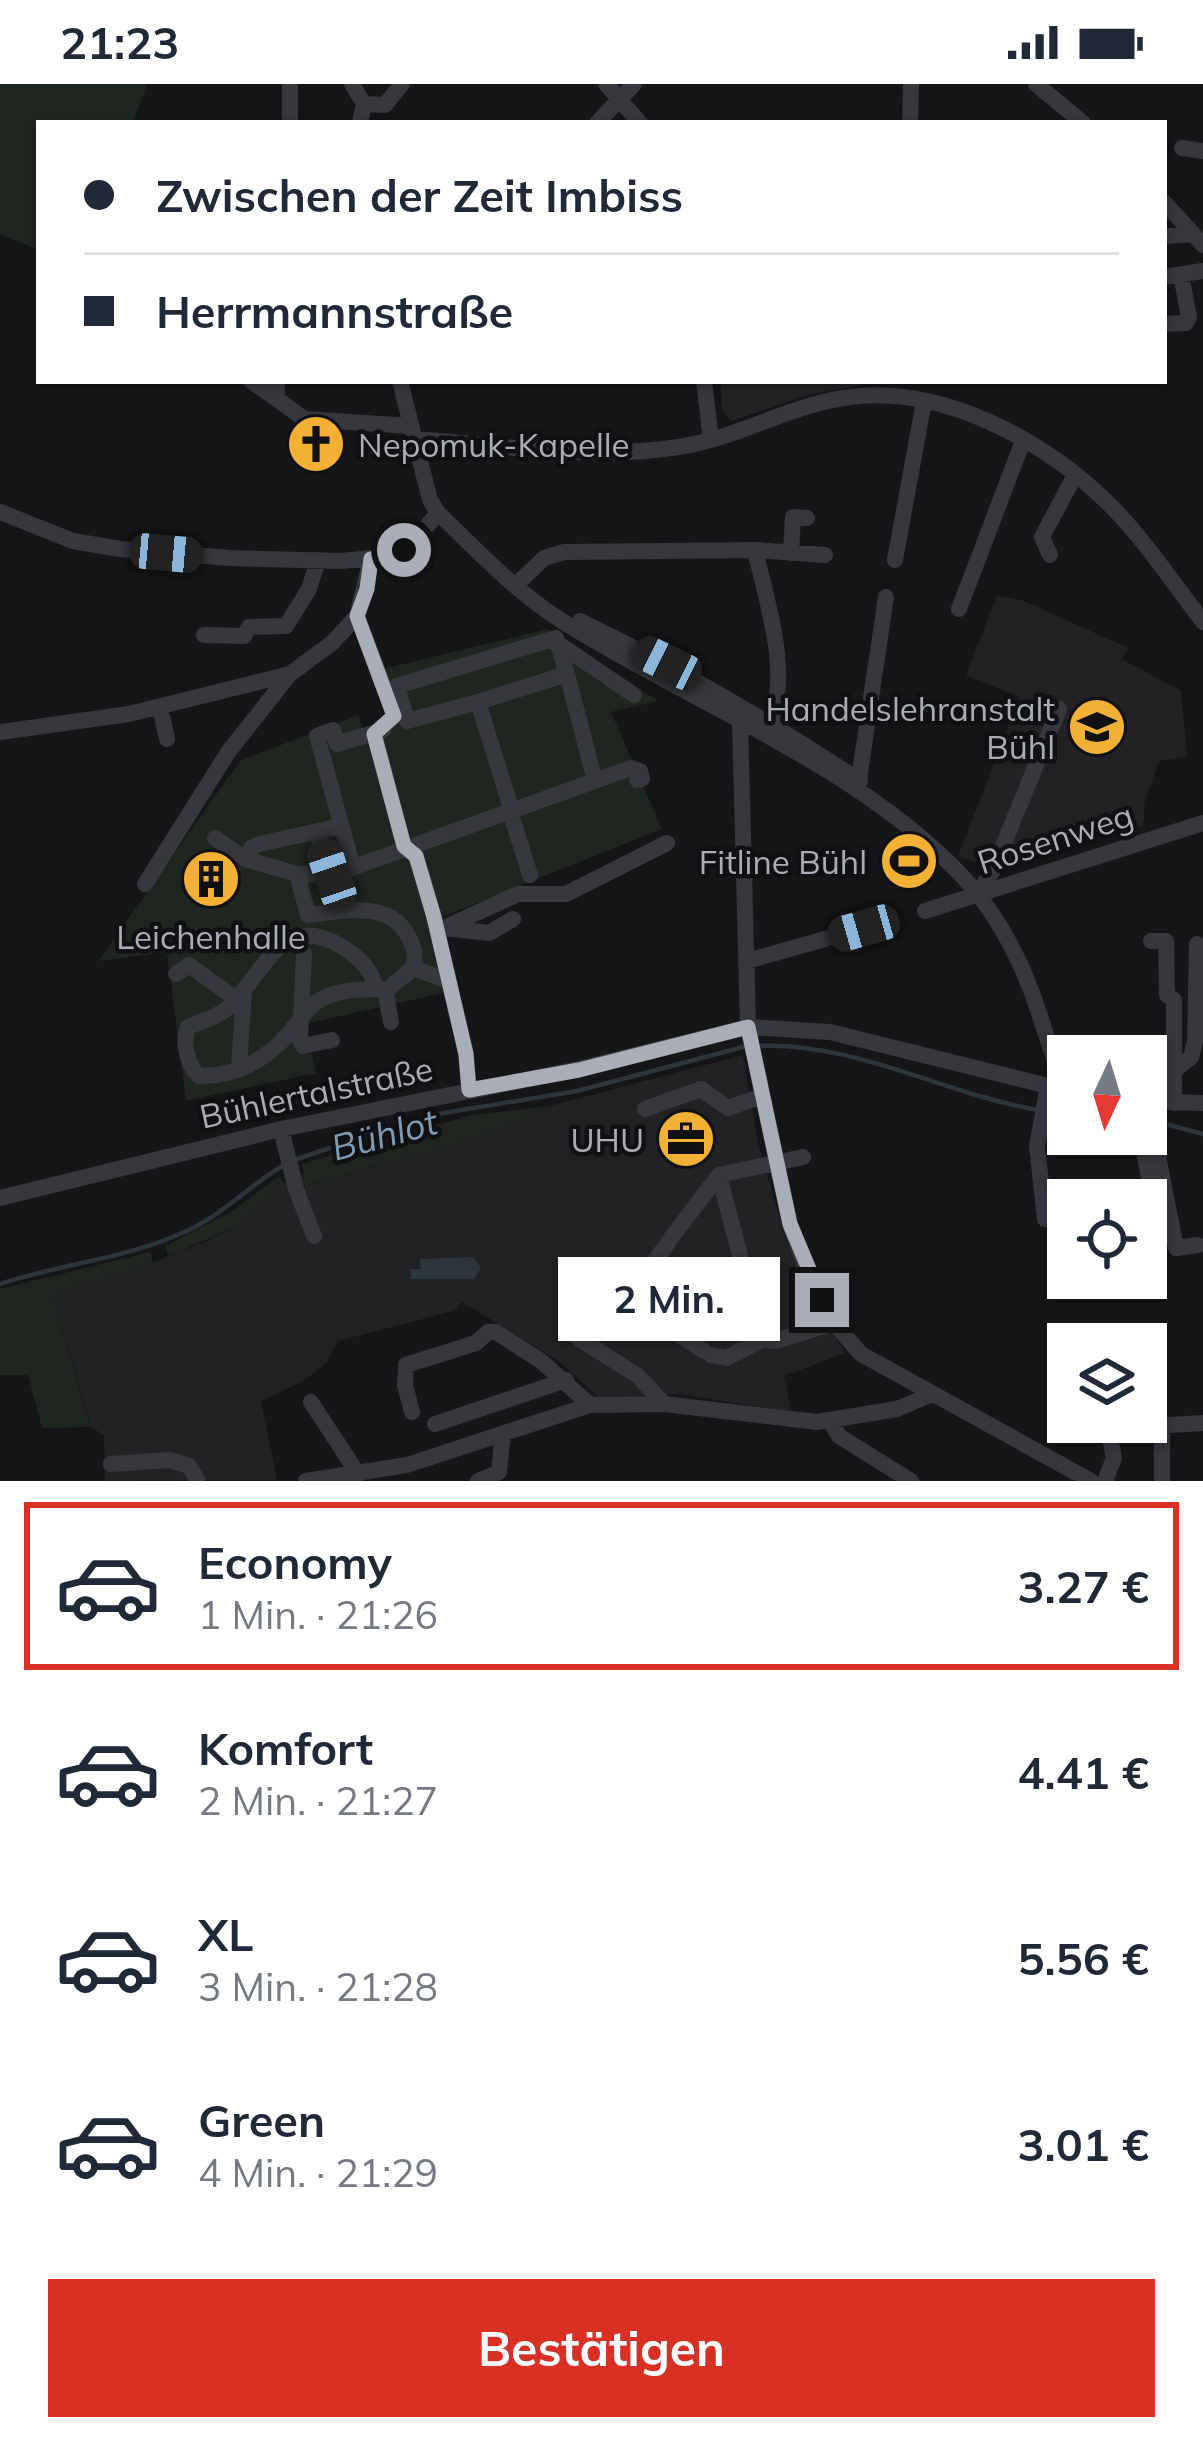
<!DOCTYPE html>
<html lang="de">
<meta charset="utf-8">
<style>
body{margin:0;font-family:Mulish,sans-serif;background:#f6f6f7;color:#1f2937;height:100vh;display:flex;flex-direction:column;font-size:45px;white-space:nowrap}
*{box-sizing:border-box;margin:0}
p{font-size:39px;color:#747a83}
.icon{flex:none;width:66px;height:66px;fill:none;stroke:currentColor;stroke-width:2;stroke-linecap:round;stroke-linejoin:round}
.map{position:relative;height:1397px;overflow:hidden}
.details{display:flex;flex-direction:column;background:#fff;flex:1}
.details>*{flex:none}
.banner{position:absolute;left:36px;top:36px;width:1131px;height:264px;border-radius:0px;box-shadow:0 3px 9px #0004;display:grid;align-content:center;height:264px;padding:0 48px;background:#fff}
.needle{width:78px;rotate:184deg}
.controls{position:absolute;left:1047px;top:951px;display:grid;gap:24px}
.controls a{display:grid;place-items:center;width:120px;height:120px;border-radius:0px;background:#fff;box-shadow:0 3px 9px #0004;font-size:60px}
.end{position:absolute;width:54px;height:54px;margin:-27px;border:15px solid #a8adb8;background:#111;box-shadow:0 0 0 6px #111}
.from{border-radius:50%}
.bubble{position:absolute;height:84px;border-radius:0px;background:#fff;box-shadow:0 3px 9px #0004;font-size:39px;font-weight:700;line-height:84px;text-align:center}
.car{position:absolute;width:36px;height:72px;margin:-36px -18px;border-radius:15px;box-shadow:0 0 9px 3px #0007;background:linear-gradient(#222 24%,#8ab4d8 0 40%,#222 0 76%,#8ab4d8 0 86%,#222 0)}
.banner b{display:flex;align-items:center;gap:42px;height:114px;font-size:45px}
.banner b+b{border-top:3px solid #e0e1e3}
.banner i{width:30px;height:30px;background:#1f2937}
ul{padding:21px 0 0;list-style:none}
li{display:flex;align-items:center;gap:36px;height:168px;margin:0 24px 18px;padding:0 24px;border:6px solid transparent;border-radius:0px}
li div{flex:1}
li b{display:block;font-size:45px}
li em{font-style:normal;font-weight:700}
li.active{border-color:#d93025}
li>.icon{width:108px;height:108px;stroke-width:1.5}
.button{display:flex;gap:24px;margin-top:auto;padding:24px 48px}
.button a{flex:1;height:138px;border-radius:0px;background:#d93025;color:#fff;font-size:48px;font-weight:700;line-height:138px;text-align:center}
.status{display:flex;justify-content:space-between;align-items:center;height:84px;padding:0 60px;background:#fff;direction:ltr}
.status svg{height:33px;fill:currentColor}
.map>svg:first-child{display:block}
</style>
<div class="status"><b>21:23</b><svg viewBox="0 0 49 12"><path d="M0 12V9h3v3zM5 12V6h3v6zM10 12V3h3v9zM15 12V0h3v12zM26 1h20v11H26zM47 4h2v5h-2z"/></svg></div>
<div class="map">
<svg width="1203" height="1397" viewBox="0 0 1203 1397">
<rect width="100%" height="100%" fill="#161618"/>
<path fill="#222225" d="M721,297H862V301L807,311L731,337L722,326Z
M997,511L1024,517L1128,564L1122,575L1181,607L1187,673L1159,677L1145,717L1143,741L1000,786L958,772L1020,613L966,592Z
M743,971L758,1059L785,1153L806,1203L845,1269L784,1292L792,1328L679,1310L598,1313L557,1276L462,1218L453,1227L338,1257L326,1280L300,1299L261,1317L277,1396L105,1397L104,1351L91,1343L52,1209L153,1178L209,1156L235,1143L283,1099L304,1090L308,1101L465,1057L550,1022Z"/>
<path fill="#1e261f" d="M0,0H147L133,39H39V166L0,150Z
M548,545L658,617L611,628L662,745L429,838L448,908L305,940L316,989L186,1017L167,868L98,877L240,677L358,631L364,647L398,635L383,585Z
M550,1022L465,1057L307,1101L302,1080L472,1031Z
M279,1092L283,1099L235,1143L168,1172L165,1162L231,1128Z
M150,1168L153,1178L52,1209L90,1343L42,1344L28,1291H0V1205Z"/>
<path fill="#2c353c" d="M473,1173L481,1183L474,1195H411L410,1185H421L420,1175Z"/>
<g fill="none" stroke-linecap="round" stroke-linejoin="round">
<path stroke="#2c353c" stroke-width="4.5" d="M758,962C857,958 944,1010 1038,1026
M1049,1028L1068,1030
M1158,1038L1203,1050
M294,1076L426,1032L577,1007L747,962
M0,1200C60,1180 124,1175 182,1149C221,1133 248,1102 284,1081"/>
<path stroke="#37383d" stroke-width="16" d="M290,0V39
M352,0L364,20L360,39
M606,0L640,39
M1036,0L1083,39
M364,20L385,21L402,0
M597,39L634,0
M910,39L911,0
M1182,64L1203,67
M1164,118L1203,161
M1164,152L1193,150
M1164,193L1203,187
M1164,240L1186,239L1189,233L1181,191
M251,297L277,315
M277,297V315L304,335L411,342
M400,297L430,416L438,429C478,467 515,507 562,537C692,619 854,679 962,792C999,831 1025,884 1041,935C1048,958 1059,982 1058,1006
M704,297L711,356
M414,355C500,361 592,377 678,363C735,355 787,323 843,314C939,298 1047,357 1113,424C1146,458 1174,500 1203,538
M0,428L73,457L120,465L230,474L341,477L392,472L413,458L438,429
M755,466C767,519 790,585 771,638
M791,469L793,433L807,434
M1050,471L1042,453L1075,391
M895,476L924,317
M515,502L544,474L564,468L755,466L825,471
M959,525L1023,357
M357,532L395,632L374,650L404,762L416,772L434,833L466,970L469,1006
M580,537C677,584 769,637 860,697
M204,551L244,552L249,543L286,542L309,505L318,476
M559,560L634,611
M478,618L407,637L397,602L556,554L567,590
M160,623L167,655
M740,637L748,943L790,1140L809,1193L834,1239L861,1270L1091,1397
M0,648L129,630L290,590L332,559L357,532L371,475
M858,702L886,513
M510,727L530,791
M512,727L478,618L567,590L595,697
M317,749L332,791
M215,754L245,775L297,790
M245,775L252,763L259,760L341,742
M353,784L317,652L333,646L337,660L383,646
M145,800L229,667L289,591
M977,810L993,786L1059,625
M925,827L1203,739
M444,844L489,849L513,835
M437,847L518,810H566L667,759
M1151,857H1166L1167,911L1174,916V1019
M304,870L300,956L303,962L332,956
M747,877L864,844
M176,890L189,881L236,915
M449,897L413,884C416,873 415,866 410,856C393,815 344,827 308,831L297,790L332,791L631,684L640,687L642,695L637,696
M376,905C371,883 359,874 341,862C281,826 264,890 230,922C218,933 203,937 188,943C182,958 187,981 199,992C235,993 268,975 290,948C298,938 305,927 315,919C338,903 363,906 388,905L413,884
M385,906L391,938
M239,985L244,905
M1175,986L1191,973L1195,957L1197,860
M1154,1018L1153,1046L1176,1164L1198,1161
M1168,1018L1203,1019
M645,1025L701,1005L728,1024L762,1012
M281,1045L296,1105L314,1152
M1064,1052H1134
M719,1091L762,1256
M0,1114L281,1045L579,985L748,943L830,948L1068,1007
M1080,1115L1151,1106L1143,1062L1134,1050
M1045,1135L1037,1062L1048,1003
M671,1154L719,1091L803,1073
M668,1159L626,1215L704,1267
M1078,1250L1081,1260
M578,1254L638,1292L664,1320
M711,1271L726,1274L762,1256L775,1257L834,1239
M311,1318L358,1390
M412,1328L405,1301L406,1281L476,1259L488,1248H496L541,1277L590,1321
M830,1337L839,1352L911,1397
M435,1340L566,1296
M1135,1343L1203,1339
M1162,1343V1397
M111,1380L170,1376L189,1382L198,1397
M306,1397L407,1381L590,1321L664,1320L817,1338L897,1325L930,1311
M478,1397L499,1388L503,1349
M1105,1397L1114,1374L1107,1338"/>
</g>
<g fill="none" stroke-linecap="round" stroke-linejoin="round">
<path stroke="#a8adb8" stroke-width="15" d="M404,466L392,472L371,475L367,505L357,532L394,632L374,650L404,762L416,772L434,833L466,970L469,1006L579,986L748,943L790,1140L822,1216"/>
</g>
<defs>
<g id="church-disc" transform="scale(3)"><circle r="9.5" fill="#f2b134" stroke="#111113"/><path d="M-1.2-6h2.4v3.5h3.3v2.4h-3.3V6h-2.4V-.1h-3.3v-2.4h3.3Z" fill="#111"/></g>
<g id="school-disc" transform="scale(3)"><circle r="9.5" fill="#f2b134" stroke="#111113"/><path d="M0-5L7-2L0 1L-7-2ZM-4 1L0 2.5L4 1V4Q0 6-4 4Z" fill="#111"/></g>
<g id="stadium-disc" transform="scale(3)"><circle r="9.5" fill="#f2b134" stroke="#111113"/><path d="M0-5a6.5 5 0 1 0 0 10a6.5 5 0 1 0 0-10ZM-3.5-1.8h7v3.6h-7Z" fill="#111"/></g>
<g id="building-disc" transform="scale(3)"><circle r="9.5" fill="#f2b134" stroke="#111113"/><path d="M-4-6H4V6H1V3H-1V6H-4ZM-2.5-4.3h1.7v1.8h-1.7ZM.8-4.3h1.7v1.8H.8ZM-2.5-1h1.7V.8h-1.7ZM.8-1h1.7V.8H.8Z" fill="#111"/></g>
<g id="office-disc" transform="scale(3)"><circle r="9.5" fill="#f2b134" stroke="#111113"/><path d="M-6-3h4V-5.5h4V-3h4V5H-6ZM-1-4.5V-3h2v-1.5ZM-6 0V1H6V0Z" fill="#111"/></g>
</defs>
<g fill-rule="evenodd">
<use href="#church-disc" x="316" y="360"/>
<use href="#school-disc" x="1097" y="643"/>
<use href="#stadium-disc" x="909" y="777"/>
<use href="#building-disc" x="211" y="795"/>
<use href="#office-disc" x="686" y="1055"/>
</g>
<g text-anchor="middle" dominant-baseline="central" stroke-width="9" stroke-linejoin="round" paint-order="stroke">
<g font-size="33" fill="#a8adb8" stroke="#111113" text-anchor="end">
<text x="358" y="360" text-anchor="start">Nepomuk-Kapelle</text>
<text x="1055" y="624">Handelslehranstalt<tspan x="1055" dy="38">Bühl</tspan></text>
<text x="867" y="777">Fitline Bühl</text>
<text x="211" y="852" text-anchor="middle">Leichenhalle</text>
<text x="644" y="1055">UHU</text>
</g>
<g font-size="33" fill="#a8adb8" stroke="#111113">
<text transform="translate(1055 754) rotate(-18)">Rosenweg</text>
<text transform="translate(316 1008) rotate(-12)">Bühlertalstraße</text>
</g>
<g font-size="36" font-style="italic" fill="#7f9bb3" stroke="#111113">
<text transform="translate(384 1050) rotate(-15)">Bühlot</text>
</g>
</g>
</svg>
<div class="controls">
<a><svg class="needle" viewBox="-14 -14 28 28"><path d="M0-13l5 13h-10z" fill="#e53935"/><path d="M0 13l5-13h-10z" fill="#747a83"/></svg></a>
<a><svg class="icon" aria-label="locate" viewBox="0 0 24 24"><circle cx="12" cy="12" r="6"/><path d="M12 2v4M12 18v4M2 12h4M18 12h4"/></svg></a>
<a><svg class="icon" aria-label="layers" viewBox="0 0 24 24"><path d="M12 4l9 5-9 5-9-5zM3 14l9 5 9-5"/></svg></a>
</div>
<i class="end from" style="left:404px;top:466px"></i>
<i class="end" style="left:822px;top:1216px"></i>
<div class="bubble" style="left:558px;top:1173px;width:222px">2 Min.</div>
<i class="car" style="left:166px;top:469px;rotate:95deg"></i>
<i class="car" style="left:667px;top:579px;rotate:296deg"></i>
<i class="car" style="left:332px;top:791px;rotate:341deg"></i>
<i class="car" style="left:864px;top:844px;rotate:254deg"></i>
<div class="banner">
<b><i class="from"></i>Zwischen der Zeit Imbiss</b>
<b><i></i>Herrmannstraße</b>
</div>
</div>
<section class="details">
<ul>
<li class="active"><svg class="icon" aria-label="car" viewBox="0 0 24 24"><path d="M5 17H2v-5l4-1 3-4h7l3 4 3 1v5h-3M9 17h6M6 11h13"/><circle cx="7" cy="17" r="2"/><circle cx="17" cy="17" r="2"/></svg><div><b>Economy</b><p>1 Min. · 21:26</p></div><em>3.27 €</em></li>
<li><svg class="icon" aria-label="car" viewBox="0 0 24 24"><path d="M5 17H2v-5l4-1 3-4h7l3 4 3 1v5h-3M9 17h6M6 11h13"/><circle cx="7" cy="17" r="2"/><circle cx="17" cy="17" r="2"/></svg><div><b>Komfort</b><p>2 Min. · 21:27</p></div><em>4.41 €</em></li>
<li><svg class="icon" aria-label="car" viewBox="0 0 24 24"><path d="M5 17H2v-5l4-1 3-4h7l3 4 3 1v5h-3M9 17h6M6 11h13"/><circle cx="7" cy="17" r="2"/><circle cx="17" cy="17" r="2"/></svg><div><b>XL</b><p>3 Min. · 21:28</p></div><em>5.56 €</em></li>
<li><svg class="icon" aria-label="car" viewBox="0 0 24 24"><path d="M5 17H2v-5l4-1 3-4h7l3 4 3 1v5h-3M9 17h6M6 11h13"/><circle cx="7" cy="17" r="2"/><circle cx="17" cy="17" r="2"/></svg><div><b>Green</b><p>4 Min. · 21:29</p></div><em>3.01 €</em></li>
</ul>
<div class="button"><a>Bestätigen</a></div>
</section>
